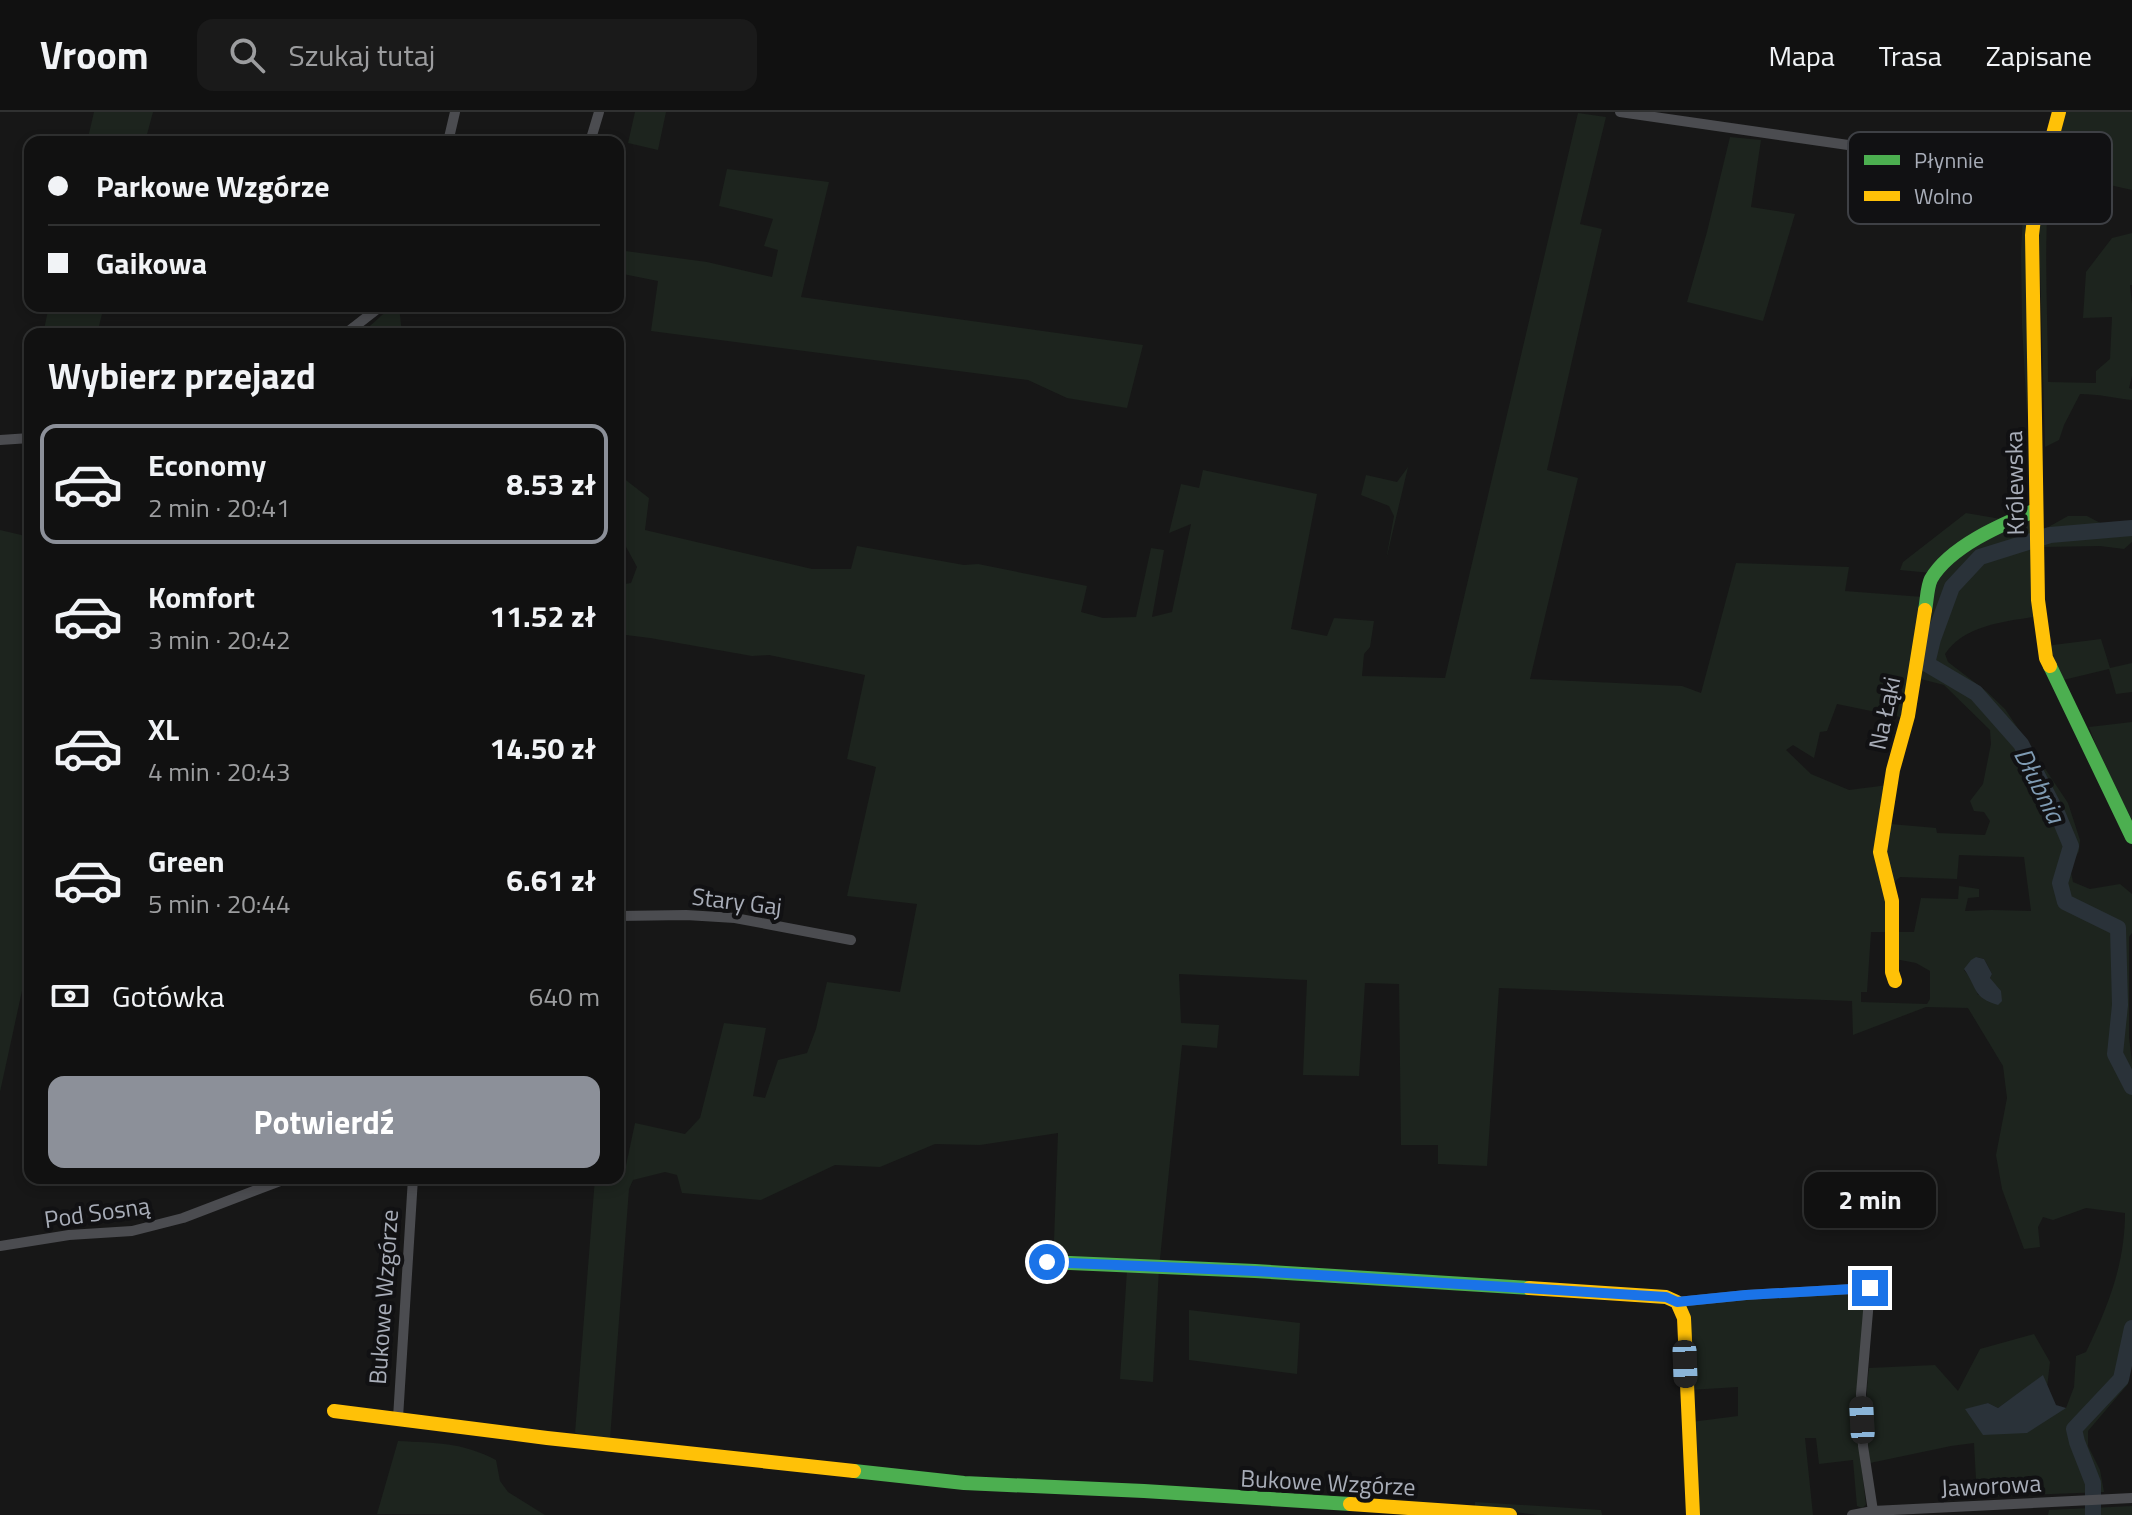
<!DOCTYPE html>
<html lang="pl">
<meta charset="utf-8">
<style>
body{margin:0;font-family:"Titillium Web",sans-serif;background:#1a1a1a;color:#f1f3f6;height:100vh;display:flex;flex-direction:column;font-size:30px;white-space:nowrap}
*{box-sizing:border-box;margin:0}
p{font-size:26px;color:#9c9d9f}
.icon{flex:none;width:44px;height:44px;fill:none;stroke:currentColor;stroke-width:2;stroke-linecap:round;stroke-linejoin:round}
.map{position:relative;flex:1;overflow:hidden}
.panel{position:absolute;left:24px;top:216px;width:600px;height:856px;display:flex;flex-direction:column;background:#111;border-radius:16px;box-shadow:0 4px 12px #0003,0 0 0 2px #303131}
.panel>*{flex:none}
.guide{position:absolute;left:24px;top:24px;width:600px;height:176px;border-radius:16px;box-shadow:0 4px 12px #0003,0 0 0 2px #303131;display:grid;align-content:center;height:176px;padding:0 24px;background:#111}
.end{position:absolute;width:36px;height:36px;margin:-18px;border:10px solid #1a73e8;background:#fff;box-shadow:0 0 0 4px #fff}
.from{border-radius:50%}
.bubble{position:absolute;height:56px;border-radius:16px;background:#111;box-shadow:0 4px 12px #0003,0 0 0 2px #303131;font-size:26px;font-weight:700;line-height:56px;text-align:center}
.car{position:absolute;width:24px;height:48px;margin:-24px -12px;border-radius:10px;box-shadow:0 0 6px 2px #0007;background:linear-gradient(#222 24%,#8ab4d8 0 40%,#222 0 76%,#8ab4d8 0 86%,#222 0)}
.guide b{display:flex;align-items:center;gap:28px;height:76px;font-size:30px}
.guide b+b{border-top:2px solid #303131}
.guide i{width:20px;height:20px;background:#f1f3f6}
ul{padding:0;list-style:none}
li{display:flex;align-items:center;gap:24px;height:120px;margin:0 16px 12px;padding:0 8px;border:4px solid transparent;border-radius:16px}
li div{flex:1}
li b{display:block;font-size:30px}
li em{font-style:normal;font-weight:700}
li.selected{border-color:#8c9099}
li>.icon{width:72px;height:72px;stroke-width:1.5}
h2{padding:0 24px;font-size:36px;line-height:96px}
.pay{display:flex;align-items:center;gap:20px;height:88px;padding:0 24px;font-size:30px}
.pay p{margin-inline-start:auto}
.primary-button{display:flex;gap:16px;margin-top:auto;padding:16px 24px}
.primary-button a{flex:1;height:92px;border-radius:16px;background:#8c9099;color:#fff;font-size:32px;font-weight:700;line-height:92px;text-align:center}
header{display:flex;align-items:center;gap:48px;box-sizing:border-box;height:112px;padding:0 40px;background:#111;border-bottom:2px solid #303131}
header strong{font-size:38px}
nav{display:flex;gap:44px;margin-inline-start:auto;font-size:28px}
.search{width:560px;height:72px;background:#1a1a1a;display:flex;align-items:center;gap:20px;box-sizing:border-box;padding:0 28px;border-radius:16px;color:#9c9d9f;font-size:30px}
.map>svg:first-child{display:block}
</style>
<header>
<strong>Vroom</strong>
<div class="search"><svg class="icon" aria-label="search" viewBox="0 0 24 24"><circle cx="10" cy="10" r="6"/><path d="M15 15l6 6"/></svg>Szukaj tutaj</div>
<nav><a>Mapa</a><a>Trasa</a><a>Zapisane</a></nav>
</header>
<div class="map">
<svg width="2132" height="1403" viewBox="0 0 2132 1403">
<rect width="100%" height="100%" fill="#171717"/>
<path fill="#1d241e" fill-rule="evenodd" d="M94,0H153L145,30H87Z
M635,0H666L658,38L628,31Z
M2064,0H2132V78L2052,60V55Z
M1578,1L1606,5L1580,112L1602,117L1547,358L1578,366L1530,567L1682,574L1701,581L1736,451L1849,455L1845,479L1923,485L1905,606L1837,592L1827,619L1820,620L1814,646L1793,633L1786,638L1811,662L1849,678L1888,673L1876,743L1889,789L1890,820H1871L1867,880H1861V890L1927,892L1930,887V859L1916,851L1895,847L1898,820H1914L1921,786L1958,787L1959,774L1979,777V785L1968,786L1965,799L1992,798L2031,799L2024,745L1959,743L1957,767L1900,765L1893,771L1884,740L1890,712L1936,716L1937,721L1985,723L1990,709L1984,700L1974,699L1970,689L1983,672L1991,632L1990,618L1944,573L1917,566L1936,461L1972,436L2030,405L2033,505C2001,510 1964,514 1945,542L1948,550L1986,579L2005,597L2068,691L2080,728L2079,739L2070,756L2073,770L2090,777L2120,772L2132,782V821L2129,825V925L2132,950V1245L2128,1272L2088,1319V1334L2100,1358L2104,1380L1977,1385L1974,1331L1951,1334L1870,1351C1866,1318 1865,1288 1869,1256L1935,1253L1958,1279L1980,1237L2034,1222L2050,1250L2047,1276L2043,1264L1998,1296L1988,1291L1966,1298L2066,1296L2074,1275L2076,1244L2086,1240C2108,1195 2125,1152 2125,1101L2086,1096L2053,1108L2043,1105L2038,1115L2040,1135L2024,1137L2002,1077L1996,1043L2007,986L2003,954L1968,896L1926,895L1853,923L1852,889L1499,876L1487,1054L1438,1052V1033H1401L1399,872L1365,871L1359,964L1303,963L1307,868L1179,862L1181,911L1219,913L1217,936L1182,933L1159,1156L1153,1270L1120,1267L1127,1158L1053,1156L1058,1021L980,1033L935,1032L880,1055L835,1053L761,1088L682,1081L677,1063L665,1060L633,1068L629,1077L610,1327L575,1321L595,1066H618V1064L624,1063L635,1011L685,1022L700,1006L724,911L766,916L753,984L765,986L778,948L807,941L816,917L827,870L900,880L917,792L847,784L876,655L847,647L865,563L769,543L752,544L650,526L618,522V473L631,471L637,455L624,431L618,427V362L649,386L645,418L812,457H851L857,434L964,453L978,452L1087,474L1081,500L1103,506L1136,505L1151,436L1164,438L1152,505L1172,500L1191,412L1169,421L1181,372L1199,376L1203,358L1317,382L1291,517L1327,524L1334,506L1374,509L1370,535L1364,542L1362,564L1445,566ZM1976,845L1984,847L1992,862L1990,866L1993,872L1978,883L1972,868L1964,858Z
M1730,25L1761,28L1751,95L1795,102L1763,209L1687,190L1707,120Z
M727,57L829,70L801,185L1143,233L1127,296L1067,286L1028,268L651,219L658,169L618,161V138L707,150L772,165L778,138L764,134L773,107L719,94Z
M2025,62L2032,70L2027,117V304L2022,213L2021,140Z
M2048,67L2071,70L2048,86C2044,147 2048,208 2048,270L2096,271V259L2110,247L2112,205L2083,206L2086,160L2112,126L2132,121V173H2130L2132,192V264L2129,276L2132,277V288C2114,286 2098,282 2080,282L2064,313L2059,328L2045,335L2039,119L2043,85Z
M49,194H104L97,222H43Z
M392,194H399L402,222H361Z
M1408,355L1386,448L1394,404L1389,394L1361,383L1366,363L1397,370Z
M1966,401L2007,408C1983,420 1942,436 1931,461L1900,458L1903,450Z
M2068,404H2087L2108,415L2132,410V430L2124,437L2100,434L2043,435V418Z
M0,418L30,425V880L22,879L0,980Z
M2101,527L2110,556L2132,551V580L2116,582L2109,557L2063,568L2050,536L2053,533Z
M2132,610V708L2102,649L2089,615Z
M1848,1180L1860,1182L1865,1191L1858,1325L1866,1393L1862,1396L1857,1394L1853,1348L1819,1352L1816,1326H1805L1813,1403H1696L1691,1310L1738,1304V1275L1689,1278L1684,1194L1755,1186L1770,1187L1780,1185Z
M1189,1198L1300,1211L1297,1262L1189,1248Z
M398,1329C436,1331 461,1330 496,1348L500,1369L508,1380L545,1403L377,1402Z
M1475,1390L1601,1398L1602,1403H1539L1475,1395Z
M2132,1394V1403H2048L2049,1398Z"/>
<path fill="#2a3239" d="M1976,845L1984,847L1992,862L1990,866L2001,879L2002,889L1998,893C1972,885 1978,877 1964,857L1971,848Z
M2043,1263L2056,1293L2066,1296L2027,1321L1983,1323L1965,1297L1988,1291L1998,1296Z"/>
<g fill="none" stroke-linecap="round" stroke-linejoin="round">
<path stroke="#2a3239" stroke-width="16" d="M2132,416L2050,423L1980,445L1952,475L1933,527L1927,552L1976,581L2021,632L2058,703L2071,734L2060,771L2065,790L2118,816L2120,893L2115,942L2132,975
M2093,1403V1371L2077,1330L2074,1317L2121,1267L2132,1216"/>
<path stroke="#4b4c50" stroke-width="10" d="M1620,0L2042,61
M448,30L455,0
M590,30L599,0
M345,222L381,194
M0,328L30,326
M618,804L686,803L735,806L851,828
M0,1134L69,1123L132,1119L183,1106L288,1066
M1677,1190L1746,1183L1870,1176L1861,1282L1863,1334L1873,1399
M398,1306L413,1066
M1852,1403L1873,1399L2132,1386"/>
<path stroke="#4caf50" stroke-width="14" d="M1925,498C1927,489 1927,475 1931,467C1950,434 2003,412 2036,398
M2050,554L2132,725
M1047,1150L1255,1159L1529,1176
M854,1359L964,1371L1144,1379L1350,1392"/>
<path stroke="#ffc107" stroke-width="14" d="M2050,554L2046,546L2038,488L2032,123L2037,82L2059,0
M1895,869L1892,860V789L1880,740L1893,658L1908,604L1925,498
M1529,1176L1666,1185L1677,1190L1684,1206L1693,1403
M334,1299L547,1326L854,1359
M1350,1392L1510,1403"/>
</g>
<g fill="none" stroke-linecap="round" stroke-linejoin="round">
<path stroke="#1a73e8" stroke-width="10" d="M1047,1150L1255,1159L1666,1185L1677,1190L1746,1183L1870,1176"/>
</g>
<g text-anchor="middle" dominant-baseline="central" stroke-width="8" stroke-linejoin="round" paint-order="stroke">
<g font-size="24" fill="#a8adb8" stroke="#111113">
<text transform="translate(2014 371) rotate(-91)">Królewska</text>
<text transform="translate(1884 601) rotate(-78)">Na Łąki</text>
<text transform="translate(737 789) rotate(7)">Stary Gaj</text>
<text transform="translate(97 1100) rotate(-8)">Pod Sosną</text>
<text transform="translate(383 1185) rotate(-86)">Bukowe Wzgórze</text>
<text transform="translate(1328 1370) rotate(3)">Bukowe Wzgórze</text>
<text transform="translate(1991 1373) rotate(-3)">Jaworowa</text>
</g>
<g font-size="26" font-style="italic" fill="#7f9bb3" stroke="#111113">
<text transform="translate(2040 673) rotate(63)">Dłubnia</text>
</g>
</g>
<rect x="1848" y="20" width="264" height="92" rx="12" fill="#111113" stroke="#3e4045" stroke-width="2"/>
<rect x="1864" y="43" width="36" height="10" fill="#4caf50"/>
<rect x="1864" y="79" width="36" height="10" fill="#ffc107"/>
<g font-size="22" fill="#a8adb8">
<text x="1914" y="56">Płynnie</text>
<text x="1914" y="92">Wolno</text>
</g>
</svg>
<i class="end from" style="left:1047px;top:1150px"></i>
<i class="end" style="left:1870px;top:1176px"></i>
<div class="bubble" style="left:1804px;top:1060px;width:132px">2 min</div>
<i class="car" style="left:1685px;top:1252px;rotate:178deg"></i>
<i class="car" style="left:1862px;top:1308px;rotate:357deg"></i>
<div class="guide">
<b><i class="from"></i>Parkowe Wzgórze</b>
<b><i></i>Gaikowa</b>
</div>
<section class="panel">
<h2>Wybierz przejazd</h2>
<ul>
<li class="selected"><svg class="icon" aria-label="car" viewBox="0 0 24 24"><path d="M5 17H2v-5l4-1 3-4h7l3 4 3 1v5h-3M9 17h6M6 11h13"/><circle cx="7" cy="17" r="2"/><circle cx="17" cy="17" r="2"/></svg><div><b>Economy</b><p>2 min · 20:41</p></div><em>8.53 zł</em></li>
<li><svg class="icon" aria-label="car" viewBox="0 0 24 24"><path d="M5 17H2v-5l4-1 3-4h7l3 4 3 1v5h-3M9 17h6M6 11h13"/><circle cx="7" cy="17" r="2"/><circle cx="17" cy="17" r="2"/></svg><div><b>Komfort</b><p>3 min · 20:42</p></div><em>11.52 zł</em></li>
<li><svg class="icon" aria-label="car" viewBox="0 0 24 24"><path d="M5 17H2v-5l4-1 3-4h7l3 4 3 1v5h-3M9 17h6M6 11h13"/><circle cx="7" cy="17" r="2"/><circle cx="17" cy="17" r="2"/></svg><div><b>XL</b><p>4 min · 20:43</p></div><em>14.50 zł</em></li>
<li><svg class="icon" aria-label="car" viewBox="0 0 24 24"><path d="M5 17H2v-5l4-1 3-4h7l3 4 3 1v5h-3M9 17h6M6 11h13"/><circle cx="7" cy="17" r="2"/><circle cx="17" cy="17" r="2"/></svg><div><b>Green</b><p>5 min · 20:44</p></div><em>6.61 zł</em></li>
</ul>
<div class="pay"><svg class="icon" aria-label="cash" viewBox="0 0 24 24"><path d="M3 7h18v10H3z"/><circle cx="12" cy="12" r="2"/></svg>Gotówka<p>640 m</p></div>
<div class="primary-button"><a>Potwierdź</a></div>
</section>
</div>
